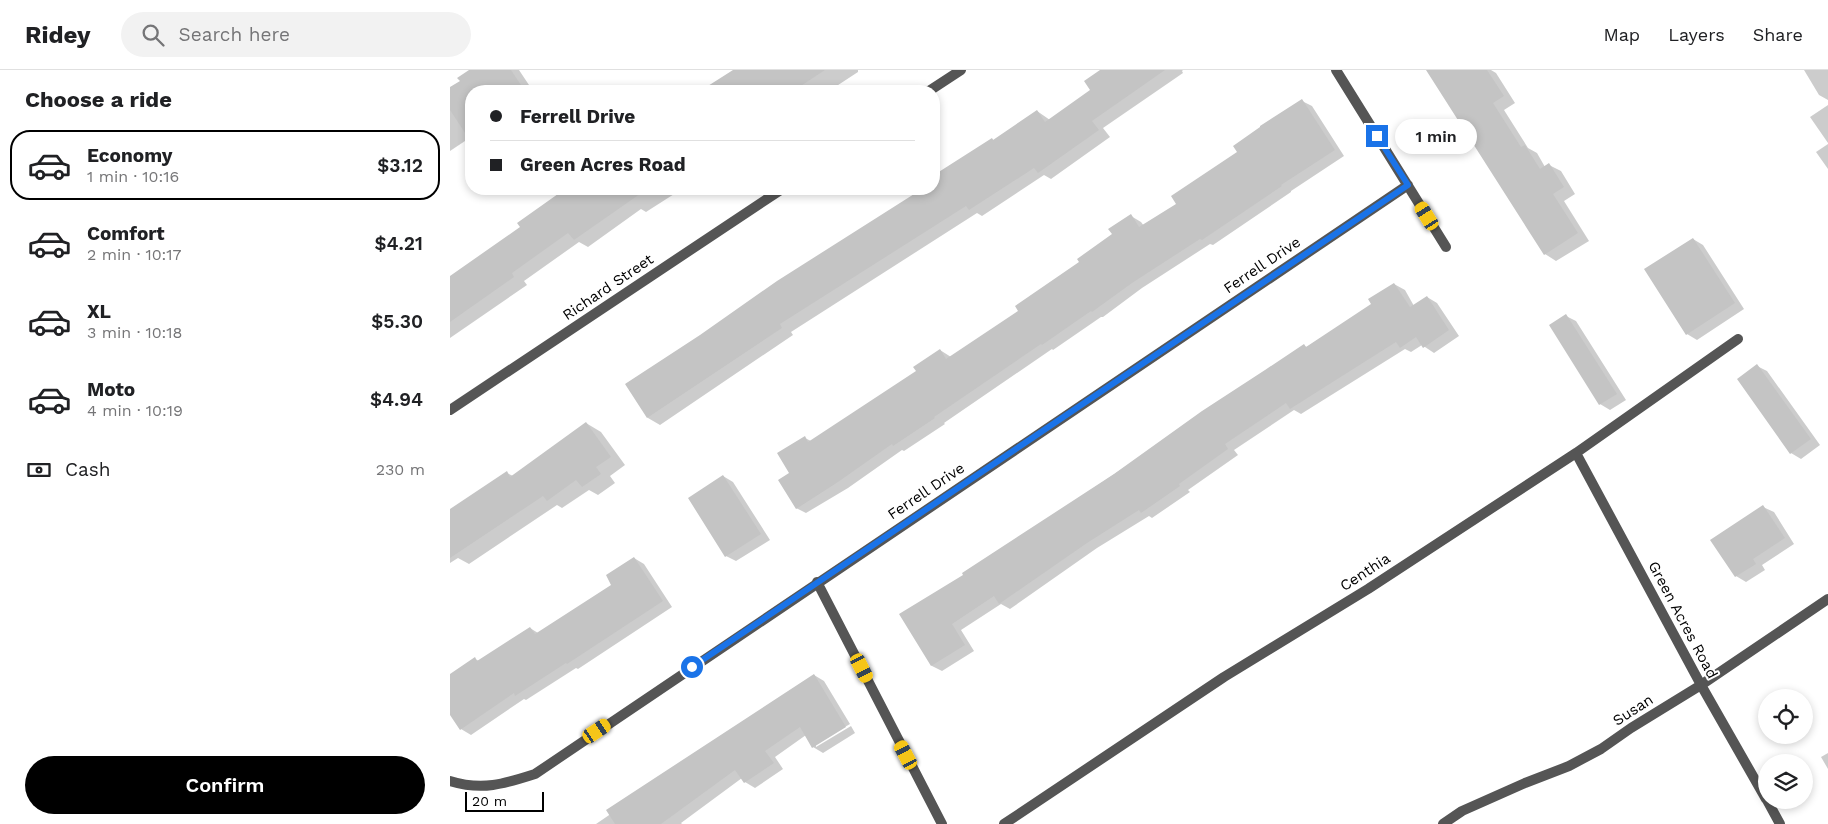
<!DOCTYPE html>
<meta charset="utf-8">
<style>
body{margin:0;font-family:"Work Sans",sans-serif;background:#f2f2f2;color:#202124;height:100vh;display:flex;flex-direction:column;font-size:19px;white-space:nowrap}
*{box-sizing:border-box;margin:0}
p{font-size:16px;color:#757577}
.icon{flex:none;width:28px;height:28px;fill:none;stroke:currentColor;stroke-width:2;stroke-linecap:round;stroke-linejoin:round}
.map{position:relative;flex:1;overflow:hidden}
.drawer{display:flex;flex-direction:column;background:#fff;width:450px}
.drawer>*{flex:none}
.guide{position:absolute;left:15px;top:15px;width:475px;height:110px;border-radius:20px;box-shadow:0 2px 8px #0003;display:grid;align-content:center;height:110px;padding:0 25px;background:#fff}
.controls{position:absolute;left:1308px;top:619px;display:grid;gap:10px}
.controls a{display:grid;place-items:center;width:55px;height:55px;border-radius:50%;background:#fff;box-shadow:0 2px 8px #0003;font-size:25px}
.scale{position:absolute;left:15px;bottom:12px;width:79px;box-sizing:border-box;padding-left:5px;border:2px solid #000;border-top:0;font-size:14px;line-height:18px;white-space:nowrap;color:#000;-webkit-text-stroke:4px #fff;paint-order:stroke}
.end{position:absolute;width:22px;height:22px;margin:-11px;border:6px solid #1a73e8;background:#fff;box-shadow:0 0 0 2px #fff}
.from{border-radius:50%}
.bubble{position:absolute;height:35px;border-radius:18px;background:#fff;box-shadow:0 2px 8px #0003;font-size:16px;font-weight:600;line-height:35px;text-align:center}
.car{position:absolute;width:15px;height:30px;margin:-15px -8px;border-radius:6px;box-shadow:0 0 4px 1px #0007;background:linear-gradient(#f5c518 24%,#345 0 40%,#f5c518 0 76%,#345 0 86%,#f5c518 0)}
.guide b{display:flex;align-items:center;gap:18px;height:48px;font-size:19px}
.guide b+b{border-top:1px solid #e0e0e0}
.guide i{width:12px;height:12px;background:#202124}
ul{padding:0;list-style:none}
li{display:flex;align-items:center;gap:15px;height:70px;margin:0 10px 8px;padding:0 15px;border:2px solid transparent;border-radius:20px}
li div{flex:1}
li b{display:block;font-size:19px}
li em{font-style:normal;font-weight:600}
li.selected{border-color:#000}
li>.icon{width:45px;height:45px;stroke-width:1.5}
h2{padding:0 25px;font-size:22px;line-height:60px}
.pay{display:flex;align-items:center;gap:12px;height:55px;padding:0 25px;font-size:19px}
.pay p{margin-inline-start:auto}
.button{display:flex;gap:10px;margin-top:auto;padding:10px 25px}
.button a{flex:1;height:58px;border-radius:30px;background:#000;color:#fff;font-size:20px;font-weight:600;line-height:58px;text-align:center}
header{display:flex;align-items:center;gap:30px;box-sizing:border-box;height:70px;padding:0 25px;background:#fff;border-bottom:1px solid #e0e0e0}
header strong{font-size:24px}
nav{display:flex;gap:28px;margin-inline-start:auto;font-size:18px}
.search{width:350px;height:45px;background:#f2f2f2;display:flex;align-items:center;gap:12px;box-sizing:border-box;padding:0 18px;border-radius:28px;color:#757577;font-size:19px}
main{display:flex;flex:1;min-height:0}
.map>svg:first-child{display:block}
</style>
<header>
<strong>Ridey</strong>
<div class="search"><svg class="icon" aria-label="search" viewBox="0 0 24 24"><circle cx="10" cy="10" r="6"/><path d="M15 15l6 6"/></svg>Search here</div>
<nav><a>Map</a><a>Layers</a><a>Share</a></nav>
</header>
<main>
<section class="drawer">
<h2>Choose a ride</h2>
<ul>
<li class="selected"><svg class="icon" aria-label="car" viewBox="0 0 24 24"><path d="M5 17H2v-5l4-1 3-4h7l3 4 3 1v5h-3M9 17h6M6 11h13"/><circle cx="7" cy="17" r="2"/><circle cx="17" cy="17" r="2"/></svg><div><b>Economy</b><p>1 min · 10:16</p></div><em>$3.12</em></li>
<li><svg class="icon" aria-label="car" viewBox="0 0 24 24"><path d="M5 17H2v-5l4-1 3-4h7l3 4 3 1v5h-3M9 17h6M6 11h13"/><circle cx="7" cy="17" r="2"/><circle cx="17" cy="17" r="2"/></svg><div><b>Comfort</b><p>2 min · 10:17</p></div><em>$4.21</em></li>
<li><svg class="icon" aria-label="car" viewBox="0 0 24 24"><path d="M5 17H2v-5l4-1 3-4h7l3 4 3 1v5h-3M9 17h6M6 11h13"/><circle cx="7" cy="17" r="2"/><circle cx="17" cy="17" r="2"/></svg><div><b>XL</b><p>3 min · 10:18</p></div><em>$5.30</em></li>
<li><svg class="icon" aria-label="car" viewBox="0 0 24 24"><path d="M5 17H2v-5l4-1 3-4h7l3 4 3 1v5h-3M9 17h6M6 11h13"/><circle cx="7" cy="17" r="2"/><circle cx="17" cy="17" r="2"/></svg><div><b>Moto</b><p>4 min · 10:19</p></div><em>$4.94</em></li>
</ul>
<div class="pay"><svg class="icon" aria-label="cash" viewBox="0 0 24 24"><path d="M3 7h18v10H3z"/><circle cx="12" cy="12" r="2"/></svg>Cash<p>230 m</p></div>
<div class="button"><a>Confirm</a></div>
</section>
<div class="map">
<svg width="1378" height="754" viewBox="0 0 1378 754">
<rect width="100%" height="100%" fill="#fff"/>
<path fill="#0003" d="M21,0H69L83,21H21V67L0,81V19L11,11Z
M285,0H408V2L379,21L370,19L367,21H263L260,16Z
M651,0H733L732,1L733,3L653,58L660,67L601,109L594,105L532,146L527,143L341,262L343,265L210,355L198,348L176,314L251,266L327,212L474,119H484V107L542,69L545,71L587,41L600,50L642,20Z
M978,0H1041L1046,3L1065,33L1054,40L1078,78L1087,83L1095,97L1099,95L1111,101L1125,124L1114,131L1139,171L1106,191L1095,184Z
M1354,0H1378V30L1369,25Z
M852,31L862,36L894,86L841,121V122L763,175L760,174L692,218L653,247H651L603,280L602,279L494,353L495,354L454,381L452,380L398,418L356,443L346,438L341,404L355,368L361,371L467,302L490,280L501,287L569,241L663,165L681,146L691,152L694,156L728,134Z
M1378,35V73L1360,47Z
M1378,74V99L1366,82Z
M117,119H232L196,142L191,139L138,177L129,172L74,211L77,215L0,268V208L72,158L69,153Z
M1243,169L1253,175L1294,239L1247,270L1237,264Z
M944,214L955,220L964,236L977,227L987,233L1009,266L984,283L972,275L961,282L955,279L851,344L844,340L784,380L788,385L738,420L740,422L702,448L699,446L647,478L560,539L551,534L511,560L524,581L492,601L482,596L451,545L515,505L854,276L857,277L923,234Z
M1116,246L1126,251L1176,330L1160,340L1150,334Z
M1307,296L1317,301L1370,375L1351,389L1341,383Z
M136,353L151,362L175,395L160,406L165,413L148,425L139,420L112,438L107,435L19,494L8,488L0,493V441L57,403L63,406Z
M273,406L283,412L320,470L286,491L276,486Z
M1313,437L1324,442L1344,474L1312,495L1315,500L1296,512L1286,506Z
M184,488L194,494L222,537L128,599L126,598L76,630L74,629L21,665L11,659L0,643V606L25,589L29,591L80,558L88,563L163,515Z
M364,605L374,611L400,654L366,674V677L401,656L405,663L373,683L363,677L356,665L325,687L333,699L305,718L295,712L292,708L231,753L232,754H146Z
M1378,683V699L1371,687Z"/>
<path fill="#c4c4c4" d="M19,0H61L75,21H21V72L0,40V17L10,11L7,8Z
M283,0H375L343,21H250Z
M650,0H715L642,51L649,60L588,103L584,98L519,140L516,136L330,254L332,258L197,348L175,314L250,265L327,211L472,119H484V105L542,68L543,70L587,40L595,52L640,20L634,11Z
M976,0H1037L1054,26L1043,33L1071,77L1075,75L1090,99L1099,93L1114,117L1103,124L1128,163L1094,185Z
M852,29L885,80L831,115L832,116L752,170L750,169L682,213L642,242L641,241L592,275L591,274L484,347L485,348L443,376L442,374L388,412L346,439L328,410L339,403L327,383L355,366L358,372L466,301L463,297L490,279L496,289L568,241L565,236L629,192L627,189L662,164L658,159L681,144L689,157L726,134L721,126L787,82L783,76L810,57V56Z
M115,119H197L124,170L118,163L62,203L64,207L0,252V206L70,157L67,153Z
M1243,168L1285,233L1236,265L1194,199Z
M944,213L960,237L977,226L999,260L973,278L966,267L950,278L946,272L840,339L836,333L775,374L778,379L729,414L730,416L691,443L689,440L637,473L549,534L544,526L502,554L515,575L481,596L449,544L513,505L512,503L664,404L752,341L815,300L854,274L856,277L921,234L918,229Z
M1116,244L1167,324L1149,335L1099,255Z
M1307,294L1361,369L1340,384L1287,309Z
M136,352L161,387L146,397L151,404L132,417L126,410L97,431L93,426L0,488V439L57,401L60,407Z
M273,405L311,464L275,487L238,428Z
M1313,435L1335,468L1303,489L1306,494L1285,507L1260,470Z
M184,487L213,531L117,594L116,593L65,626L64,623L10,660L0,645V604L25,587L27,591L80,557L85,564L161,515L156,505Z
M364,604L396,657L362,678L350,657L315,681L324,693L294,713L285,700L211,754H165L156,740Z"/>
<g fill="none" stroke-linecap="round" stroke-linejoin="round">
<path stroke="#555" stroke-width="10" d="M886,0L996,177
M479,21L511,0
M0,340L332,119
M1126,383L1251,615L1316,729
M367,512L492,754
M0,711C32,721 54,714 85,704L958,115
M1317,730L1330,754
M554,754L774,607L918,519L1126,383L1288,269
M993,754L1012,741L1075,713L1119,696L1151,679L1181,658L1251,615L1378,529"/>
</g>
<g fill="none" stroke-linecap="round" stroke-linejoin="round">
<path stroke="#1a73e8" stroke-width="6" d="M242,597L958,115L927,66"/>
</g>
<g text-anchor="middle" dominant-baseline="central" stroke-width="4" stroke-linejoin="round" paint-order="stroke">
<g font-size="15" fill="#000" stroke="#fff">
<text transform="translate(812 195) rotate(-34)">Ferrell Drive</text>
<text transform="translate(158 217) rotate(-34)">Richard Street</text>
<text transform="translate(476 421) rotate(-34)">Ferrell Drive</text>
<text transform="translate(915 502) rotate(-33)">Centhia</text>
<text transform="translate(1233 550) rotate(62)">Green Acres Road</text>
<text transform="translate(1183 640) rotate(-33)">Susan</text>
</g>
</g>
</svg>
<div class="controls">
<a><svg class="icon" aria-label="locate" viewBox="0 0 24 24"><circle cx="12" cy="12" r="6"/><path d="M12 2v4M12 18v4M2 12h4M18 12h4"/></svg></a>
<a><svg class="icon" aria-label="layers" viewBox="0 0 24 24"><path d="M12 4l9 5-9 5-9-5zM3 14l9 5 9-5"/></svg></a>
</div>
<div class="scale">20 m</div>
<i class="end from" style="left:242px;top:597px"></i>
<i class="end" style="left:927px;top:66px"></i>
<div class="bubble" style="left:945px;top:49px;width:82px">1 min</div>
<i class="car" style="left:977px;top:146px;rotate:328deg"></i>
<i class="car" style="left:412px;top:598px;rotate:153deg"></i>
<i class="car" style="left:147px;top:661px;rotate:56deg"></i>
<i class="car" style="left:456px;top:685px;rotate:332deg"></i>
<div class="guide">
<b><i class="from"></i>Ferrell Drive</b>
<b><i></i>Green Acres Road</b>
</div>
</div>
</main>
